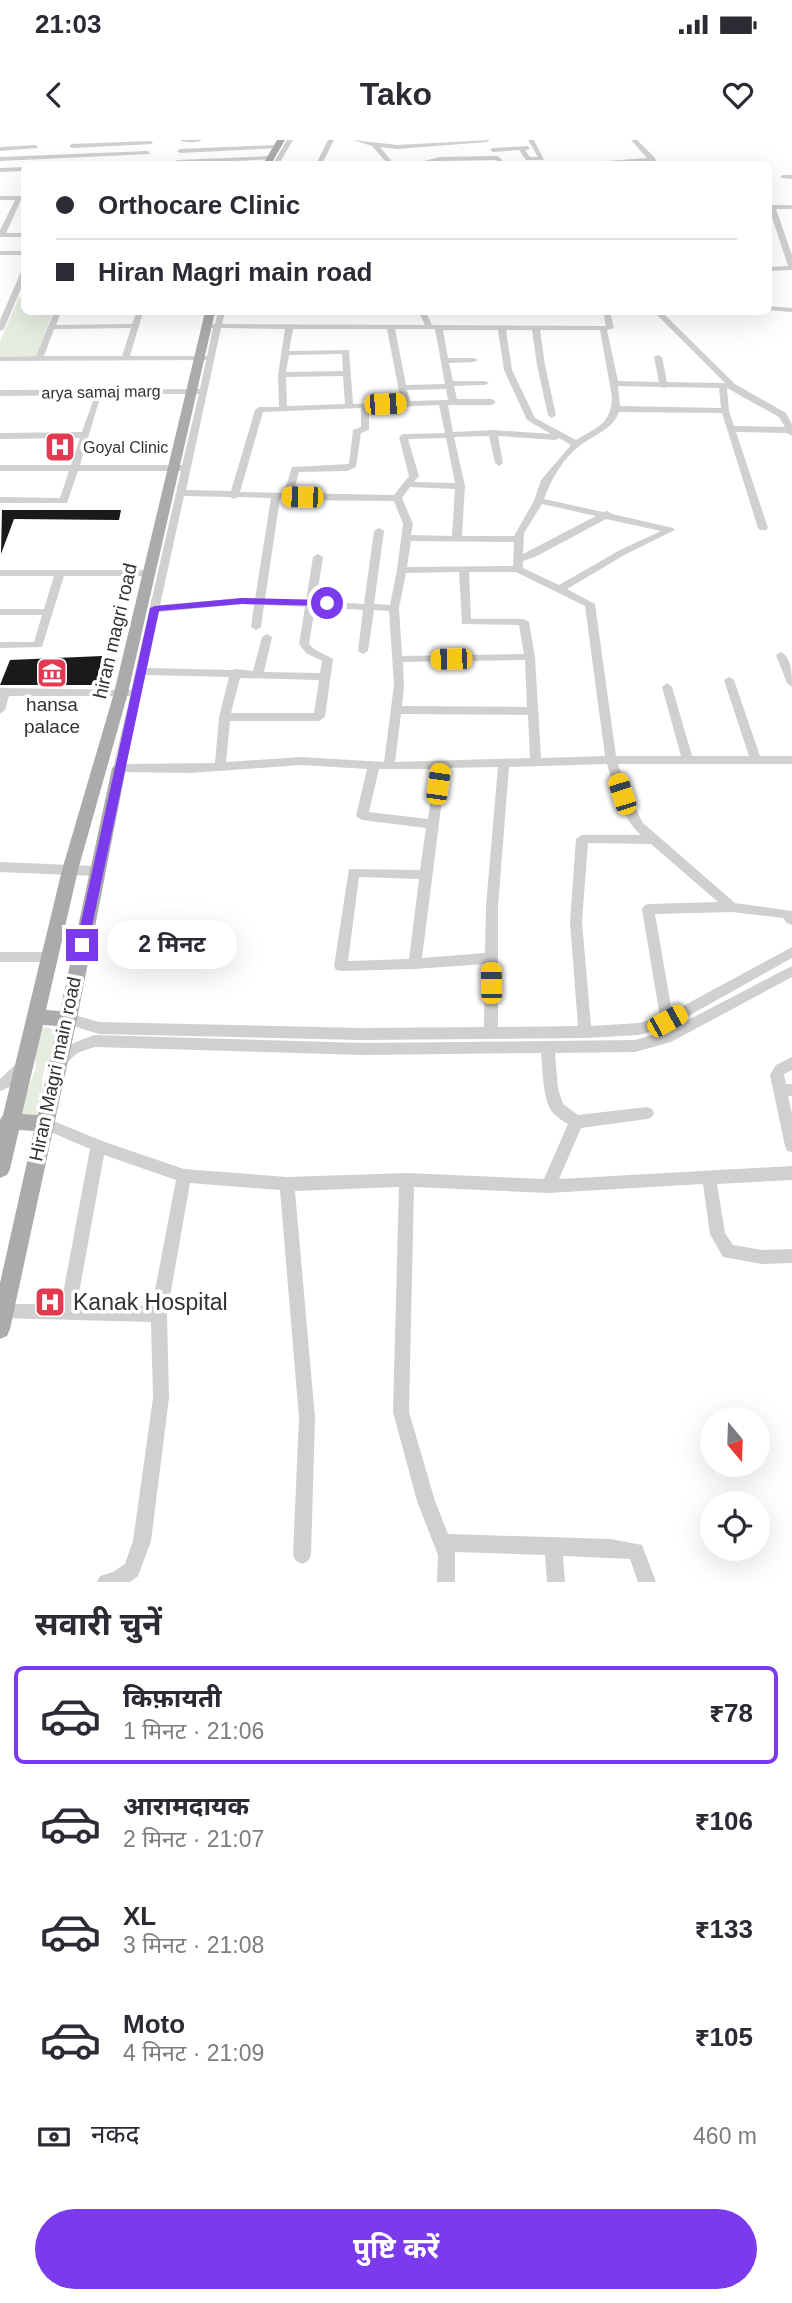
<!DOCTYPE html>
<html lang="hi">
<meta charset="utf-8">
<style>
body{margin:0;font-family:Arial,"Noto Sans Devanagari",sans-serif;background:#f7f7f7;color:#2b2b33;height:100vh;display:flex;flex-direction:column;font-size:26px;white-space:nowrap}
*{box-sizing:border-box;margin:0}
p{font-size:23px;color:#7c7c81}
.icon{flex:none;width:38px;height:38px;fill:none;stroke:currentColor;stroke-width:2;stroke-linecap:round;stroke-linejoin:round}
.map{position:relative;height:1442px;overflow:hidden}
.side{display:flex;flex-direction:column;background:#fff;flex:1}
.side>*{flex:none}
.guide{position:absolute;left:21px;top:21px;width:751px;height:154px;border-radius:10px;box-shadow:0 7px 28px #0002;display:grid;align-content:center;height:154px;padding:0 35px;background:#fff}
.needle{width:46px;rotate:161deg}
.tools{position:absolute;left:700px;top:1267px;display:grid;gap:14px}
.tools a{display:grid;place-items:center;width:70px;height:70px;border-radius:50%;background:#fff;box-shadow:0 7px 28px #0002;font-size:35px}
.end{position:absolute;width:32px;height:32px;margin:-16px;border:9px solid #7c3aed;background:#fff;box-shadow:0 0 0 4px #fff}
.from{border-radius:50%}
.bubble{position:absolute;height:49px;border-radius:24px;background:#fff;box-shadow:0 7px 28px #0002;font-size:23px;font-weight:700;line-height:49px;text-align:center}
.car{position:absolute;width:21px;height:42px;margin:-21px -10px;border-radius:9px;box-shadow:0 0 5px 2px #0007;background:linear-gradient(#f5c518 24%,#345 0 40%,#f5c518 0 76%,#345 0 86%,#f5c518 0)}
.guide b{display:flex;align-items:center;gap:24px;height:66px;font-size:26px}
.guide b+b{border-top:2px solid #e1e1e2}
.guide i{width:18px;height:18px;background:#2b2b33}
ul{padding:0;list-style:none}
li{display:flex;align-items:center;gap:21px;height:98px;margin:0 14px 10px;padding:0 21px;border:4px solid transparent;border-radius:10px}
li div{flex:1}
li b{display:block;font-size:26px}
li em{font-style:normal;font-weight:700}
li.on{border-color:#7c3aed}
li>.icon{width:63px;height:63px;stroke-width:1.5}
h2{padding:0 35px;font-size:32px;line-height:84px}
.pay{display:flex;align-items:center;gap:18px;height:77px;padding:0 35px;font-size:26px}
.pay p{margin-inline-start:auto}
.primary-button{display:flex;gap:14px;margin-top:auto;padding:14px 35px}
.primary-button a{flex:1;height:80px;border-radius:42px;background:#7c3aed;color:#fff;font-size:28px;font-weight:700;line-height:80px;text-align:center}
.status{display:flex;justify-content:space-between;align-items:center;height:49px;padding:0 35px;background:#fff;direction:ltr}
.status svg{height:19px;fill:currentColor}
header{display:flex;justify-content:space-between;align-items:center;height:91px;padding:0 35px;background:#fff;font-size:32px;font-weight:700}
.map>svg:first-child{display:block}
</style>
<div class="status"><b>21:03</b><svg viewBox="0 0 49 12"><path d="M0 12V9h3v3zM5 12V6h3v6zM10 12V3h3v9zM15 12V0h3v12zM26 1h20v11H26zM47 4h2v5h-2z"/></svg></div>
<header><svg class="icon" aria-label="back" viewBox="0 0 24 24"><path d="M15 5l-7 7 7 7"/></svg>Tako<svg class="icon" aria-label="heart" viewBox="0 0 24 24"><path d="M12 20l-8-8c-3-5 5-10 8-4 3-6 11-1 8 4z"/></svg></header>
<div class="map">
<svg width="792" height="1442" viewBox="0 0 792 1442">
<rect width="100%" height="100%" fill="#fff"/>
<path fill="#e6ecdf" d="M19,158H24V172H53L36,216L0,217V201Z
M47,887L58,892C59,906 46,921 43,935C40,952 49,955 41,974L24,977L19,972L36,928L33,901L40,889Z"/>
<path fill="#1a1a1a" d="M2,370H121L119,380L14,379L1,414Z
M102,516L98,545H0L10,520Z"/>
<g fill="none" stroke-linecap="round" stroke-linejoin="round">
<path fill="#d0d0d0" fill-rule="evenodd" d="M180,0H202C197,3 185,3 180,0Z
M287,0H293L279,24H273Z
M328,0H334L322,24H316Z
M353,0L397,5L490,0L487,2L397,9L380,7L394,24H388L372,6Z
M528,0H534L544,20H526L519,10L493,12L490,10L493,8L528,6L530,9L525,10L530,17H538Z
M631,0H637L655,18L657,24H653L650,21L589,24L592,22L647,18Z
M151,1L153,4L72,8L69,6L72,4Z
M36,5L38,8L0,11V7Z
M277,5L279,8L180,13L177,11L180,9Z
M148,11L150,14L0,21V17Z
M271,16L273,17V19L177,24L174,22L177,20Z
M498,16L506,24H500L496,20L440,21L421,24H411L440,17Z
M24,27V31L0,32V28Z
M783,35H792V39L781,38V36Z
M0,56H24V60H21L6,93H24V97H0V90L15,60H0Z
M768,65H792V69H776L792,115V130L768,131V127L788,126Z
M0,111H24V115H0Z
M21,132H24V141L4,189L0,191V180Z
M768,166L792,168V172L768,170Z
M54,172H61L56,185L132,184L137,172H143L130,216H207L213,188L206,186L215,184L218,172H225L222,184L425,185L419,172H426L432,185L606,186L603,172H610L614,188L607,190L618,241L659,242L654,217L658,215L662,217L667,242L725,243L654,172H662L735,244L786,273L792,284V296L787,293L736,292L768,388L766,390H760L758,388L722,273L619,272C613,289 596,294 582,304C564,317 551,339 544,359L603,372L607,371L612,374L673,388L675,390L626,414L567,449L595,464L616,616H681L662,547L667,543L672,547L692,616H749L724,540L729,537L734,540L760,616H792V624H618L628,654L643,683L735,763L792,771V785L787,783L783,778L732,772L655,774L672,872L792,807V818L672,885L639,895L585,898L361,900L99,894L63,883L61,879L63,875L68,873L99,882L361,888L484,887L485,824L415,829L341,831L336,830L334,826L349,729L420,730L426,688L362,680L356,676L367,629L301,625L191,633L119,632L113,628L130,556H9L5,570L0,574V548L131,550L181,331H78L67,363H0V357L60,358L69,331H0V325H71L80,298L0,299V293L82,292L95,255L0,256V250L200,249L206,220L0,221V217L36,216ZM131,188L122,216H44L54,189ZM221,188L285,189L278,235L279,267H259L255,270L231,351L186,350ZM293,189H387L401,262L353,264L349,210L289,211ZM395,189H435L445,244L406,245ZM443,190H498L504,230L527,280L551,294L493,290L453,292L448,265H492L496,262L492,259H457L454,246L485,245L489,243L485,241H453L449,223L474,222L478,220L474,218H448ZM506,190H532L537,225L548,275L552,278L556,275L545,225L540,190H600L612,257C611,285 597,287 576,300L535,278L512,230ZM342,214L343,231L286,232L289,215ZM343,236L345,264L287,266L286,237ZM618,246L660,247L664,248L668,247L719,248L721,268L620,266ZM727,248L779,277L785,287L734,286L729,271ZM446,249L448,260L410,261L407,250ZM101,254H199L182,325H80ZM439,265L445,293L403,294L399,297L409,336L394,355L293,353L299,332L347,331L356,327L361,293L369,290V268ZM361,268V287L353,290L349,324L292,327L284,353L240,352L263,272ZM489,296L495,323L499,326L503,323L498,296L555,300L559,298L571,305L541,340L534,361L514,396H462L465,346L454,297ZM446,298L455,343L414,342L419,336L408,299ZM410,347L455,349L452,396L411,395L413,384L402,358ZM184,356L230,357L234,359L238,357L271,358L255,459L242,458L160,465ZM280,358L287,360L394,361L403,384L397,430L390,465L374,464L384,391L379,388L374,391L364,464L316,461L323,417L318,414L313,417L306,461L265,459ZM542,364L596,376L523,414L524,393ZM606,379L661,391L620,410L559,445L523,428V421L535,417ZM411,401L514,402L513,426L407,427ZM459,432L462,484L519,485L524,514L402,516L399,468L406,433ZM469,432H516L585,466L605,616L541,618L535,517L529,482L524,479H471ZM242,464L254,465L251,487L256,490L261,487L264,465L305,467L299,504L306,513L322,521L320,533L264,532L272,497L267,494L262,497L253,531L236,529L232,530L147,528L159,472ZM315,467L363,470L358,511L363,514L368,511L374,470L389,471L394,545L384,622L301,617L226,622L230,581H319L325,577L333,519L314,509L309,504ZM525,520L527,567L402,566L404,545L403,522ZM145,535L229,537L219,577L215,623L126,624ZM240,538L319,540L314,573H231ZM401,574L528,575L530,618L395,622ZM607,624C614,648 622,679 641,695H582L576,699L570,782L578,886L498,887V766L509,627ZM498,627L486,766L485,813L422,818L446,628ZM379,629H435L428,679L369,672ZM588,703L651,704L718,762L648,764L644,766L642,769L660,877L639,883L591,886L582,782ZM359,737L419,739L409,819L348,821Z
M0,430H149L154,433L149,436H64L42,507L0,508V502H34L42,475H0V469H44L54,436H0Z
M781,512C792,518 792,534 792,547L787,543L776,515Z
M0,722L95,726L101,731L95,736L0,732Z
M0,812H49L54,813L56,817L54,821L49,822H0Z
M792,826V837L671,902L635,912L555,913L558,949L563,964L578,975L647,967L652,969L654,973L652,977L647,979L581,988L559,1039L792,1026V1040L717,1044L725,1093L733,1105L762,1110L792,1109V1123L762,1124L723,1117L710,1094L703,1044L548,1053L414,1047L409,1272L435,1361L448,1394L611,1399L642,1405L656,1442H638L630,1419L563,1416L565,1442H547L545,1415L455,1412V1442H437L438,1415L417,1361L393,1272L399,1047L295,1051L315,1278L311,1415L308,1421L302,1424L296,1421L293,1415L299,1278L280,1050L190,1043L167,1174L169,1258L151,1401L138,1436L130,1442H97L100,1436L113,1432L125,1424L133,1401L153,1258L151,1182L0,1178V1166L4,1164H61L90,1009L39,987L37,983L39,979L44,977L102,1001L184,1029L287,1037L407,1033L544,1039L568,984C563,981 558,978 554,974C542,962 543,929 541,913L364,915L95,907C90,909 83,910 78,913C68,919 66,930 53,927L51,923C61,906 78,901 95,895L364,903L635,900L667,891ZM104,1015L176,1040L152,1166L77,1164Z
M792,917V930L784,934L786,944H792V956H788L792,973V1012L787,1011L785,1006L770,935L776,925Z
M22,921L27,923L29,927C23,939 12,947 0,951V939L17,923Z"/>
<path fill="#ababab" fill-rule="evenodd" d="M277,0H285L271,24H263Z
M205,172H215L128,553L78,730L46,870L60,871L112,628L119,623L124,624L126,628L77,879L10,1189L7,1196L0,1199V1143L34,991L19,990L10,1029L7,1035L0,1038V980L3,975L62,730L114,553ZM43,885L57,886L38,975L22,974Z"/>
</g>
<path fill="#7c3aed" d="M242,458L327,460L331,463L327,466L242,464L159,471L88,805L86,809H77L76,805L150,468L155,466Z"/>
<defs>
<g id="hospital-square" transform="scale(1.575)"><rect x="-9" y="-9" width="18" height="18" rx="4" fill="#e43a51" stroke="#fff"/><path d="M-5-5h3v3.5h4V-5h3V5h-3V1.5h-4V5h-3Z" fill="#fff"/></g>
<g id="museum-square" transform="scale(1.575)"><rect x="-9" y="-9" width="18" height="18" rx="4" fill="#e43a51" stroke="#fff"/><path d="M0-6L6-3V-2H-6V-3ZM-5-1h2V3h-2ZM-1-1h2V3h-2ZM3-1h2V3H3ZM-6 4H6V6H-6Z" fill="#fff"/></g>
</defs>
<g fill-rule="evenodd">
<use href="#hospital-square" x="60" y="307"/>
<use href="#museum-square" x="52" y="533"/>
<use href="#hospital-square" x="50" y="1162"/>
</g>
<g text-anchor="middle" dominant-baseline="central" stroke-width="7" stroke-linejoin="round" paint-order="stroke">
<g font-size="16" fill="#333" stroke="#fff">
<text transform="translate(101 252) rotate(-1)">arya samaj marg</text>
</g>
<g font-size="16" fill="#333" stroke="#fff" text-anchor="start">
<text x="83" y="307">Goyal Clinic</text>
</g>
<g font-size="19" fill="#333" stroke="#fff">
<text transform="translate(115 491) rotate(-77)">hiran magri road</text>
<text transform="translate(55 929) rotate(-78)">Hiran Magri main road</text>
</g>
<g font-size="19" fill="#333" stroke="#fff">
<text x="52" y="564">hansa<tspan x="52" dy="22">palace</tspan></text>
</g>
<g font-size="23" fill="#333" stroke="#fff" text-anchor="start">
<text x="73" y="1162">Kanak Hospital</text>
</g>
</g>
</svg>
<div class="tools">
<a><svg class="needle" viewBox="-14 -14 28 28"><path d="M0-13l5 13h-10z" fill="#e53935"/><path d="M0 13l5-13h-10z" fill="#7c7c81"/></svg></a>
<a><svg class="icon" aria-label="locate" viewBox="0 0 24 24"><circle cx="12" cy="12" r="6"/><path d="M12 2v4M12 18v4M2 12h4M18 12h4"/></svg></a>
</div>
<i class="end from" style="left:327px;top:463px"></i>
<i class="end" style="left:82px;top:805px"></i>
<div class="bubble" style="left:107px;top:780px;width:130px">2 मिनट</div>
<i class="car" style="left:385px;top:264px;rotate:88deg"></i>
<i class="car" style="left:302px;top:357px;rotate:271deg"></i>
<i class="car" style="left:451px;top:519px;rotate:269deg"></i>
<i class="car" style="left:438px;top:644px;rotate:8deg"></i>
<i class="car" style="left:622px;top:654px;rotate:342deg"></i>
<i class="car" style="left:491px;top:843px;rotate:359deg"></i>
<i class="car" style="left:667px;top:881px;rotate:61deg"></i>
<div class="guide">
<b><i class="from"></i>Orthocare Clinic</b>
<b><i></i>Hiran Magri main road</b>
</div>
</div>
<section class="side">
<h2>सवारी चुनें</h2>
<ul>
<li class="on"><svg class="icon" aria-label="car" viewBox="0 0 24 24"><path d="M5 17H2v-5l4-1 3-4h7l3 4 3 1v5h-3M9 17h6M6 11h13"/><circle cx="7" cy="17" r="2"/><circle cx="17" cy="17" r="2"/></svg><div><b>किफ़ायती</b><p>1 मिनट · 21:06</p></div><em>₹78</em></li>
<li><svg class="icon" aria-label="car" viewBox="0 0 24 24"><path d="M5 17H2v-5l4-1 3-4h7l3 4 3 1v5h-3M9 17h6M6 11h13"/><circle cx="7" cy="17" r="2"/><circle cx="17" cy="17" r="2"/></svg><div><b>आरामदायक</b><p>2 मिनट · 21:07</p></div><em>₹106</em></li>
<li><svg class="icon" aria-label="car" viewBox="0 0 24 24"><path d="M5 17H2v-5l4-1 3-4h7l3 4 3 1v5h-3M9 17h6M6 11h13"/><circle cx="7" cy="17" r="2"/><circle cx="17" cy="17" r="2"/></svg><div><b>XL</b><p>3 मिनट · 21:08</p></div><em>₹133</em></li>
<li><svg class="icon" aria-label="car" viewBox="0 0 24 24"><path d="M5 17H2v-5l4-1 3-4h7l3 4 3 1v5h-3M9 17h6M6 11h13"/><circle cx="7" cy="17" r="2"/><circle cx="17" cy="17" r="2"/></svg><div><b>Moto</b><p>4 मिनट · 21:09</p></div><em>₹105</em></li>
</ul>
<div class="pay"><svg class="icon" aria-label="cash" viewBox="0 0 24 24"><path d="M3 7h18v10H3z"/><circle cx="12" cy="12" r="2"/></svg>नकद<p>460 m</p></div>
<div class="primary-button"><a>पुष्टि करें</a></div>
</section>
